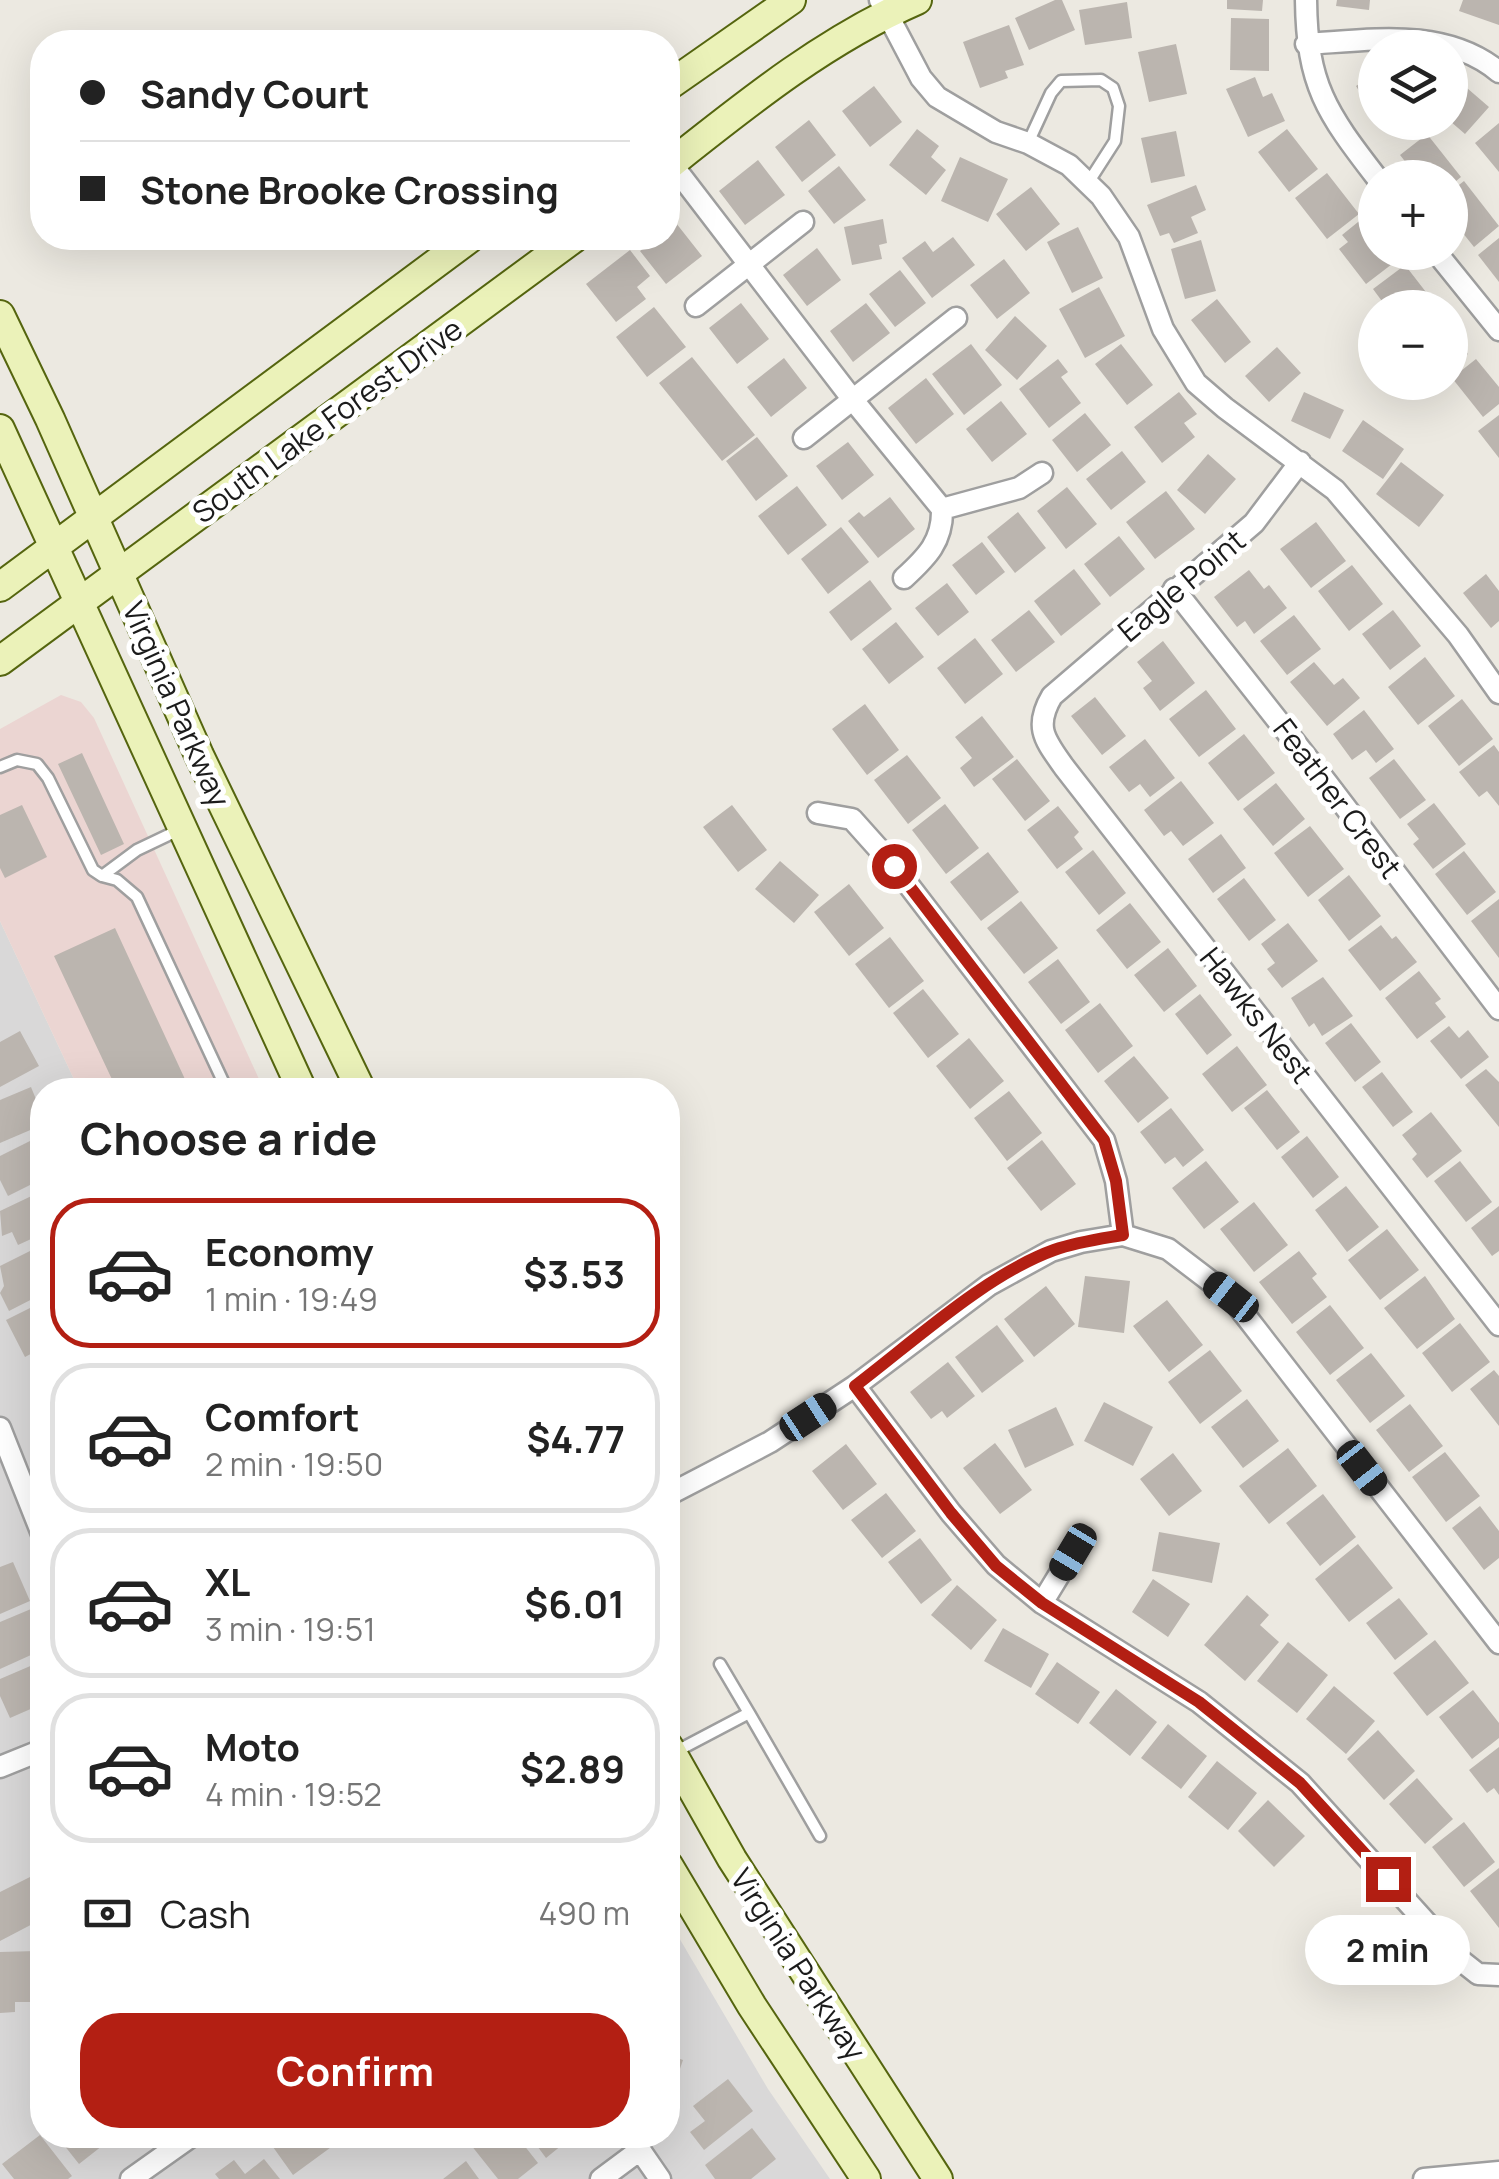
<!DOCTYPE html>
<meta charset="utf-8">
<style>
body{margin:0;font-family:Manrope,sans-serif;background:#f2f2f2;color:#222;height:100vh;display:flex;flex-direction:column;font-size:38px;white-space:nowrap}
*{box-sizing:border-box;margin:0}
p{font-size:32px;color:#767676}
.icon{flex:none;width:55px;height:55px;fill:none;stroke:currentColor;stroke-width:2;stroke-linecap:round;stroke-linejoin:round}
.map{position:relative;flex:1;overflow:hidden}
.drawer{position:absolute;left:30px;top:1078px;width:650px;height:1070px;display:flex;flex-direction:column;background:#fff;border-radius:40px;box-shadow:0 10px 40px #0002}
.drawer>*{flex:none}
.top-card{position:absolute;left:30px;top:30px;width:650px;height:220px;border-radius:40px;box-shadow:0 10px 40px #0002;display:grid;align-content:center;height:220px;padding:0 50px;background:#fff}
.tools{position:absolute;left:1358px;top:30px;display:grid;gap:20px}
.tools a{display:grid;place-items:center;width:110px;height:110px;border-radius:50%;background:#fff;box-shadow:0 10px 40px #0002;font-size:50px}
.end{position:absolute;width:45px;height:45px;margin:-22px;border:12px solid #b31f13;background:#fff;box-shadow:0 0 0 5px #fff}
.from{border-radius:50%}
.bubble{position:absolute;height:70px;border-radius:35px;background:#fff;box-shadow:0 10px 40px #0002;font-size:32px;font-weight:700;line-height:70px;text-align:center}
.car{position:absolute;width:30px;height:60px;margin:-30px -15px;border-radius:12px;box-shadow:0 0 8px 2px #0007;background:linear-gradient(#222 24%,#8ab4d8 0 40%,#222 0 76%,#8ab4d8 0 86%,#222 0)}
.top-card b{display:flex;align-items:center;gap:35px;height:95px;font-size:38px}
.top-card b+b{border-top:2px solid #e0e0e0}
.top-card i{width:25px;height:25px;background:#222}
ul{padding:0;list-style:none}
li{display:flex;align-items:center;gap:30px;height:150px;margin:0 20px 15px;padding:0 30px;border:5px solid #e0e0e0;border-radius:40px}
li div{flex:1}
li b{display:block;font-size:38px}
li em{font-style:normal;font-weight:700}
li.current{border-color:#b31f13}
li>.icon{width:90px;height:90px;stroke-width:1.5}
h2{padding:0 50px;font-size:45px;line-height:120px}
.pay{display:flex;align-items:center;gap:25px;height:110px;padding:0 50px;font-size:38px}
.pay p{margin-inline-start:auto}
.action{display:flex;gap:20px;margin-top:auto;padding:20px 50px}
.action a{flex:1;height:115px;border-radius:40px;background:#b31f13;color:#fff;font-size:40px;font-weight:700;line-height:115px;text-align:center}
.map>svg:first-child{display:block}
</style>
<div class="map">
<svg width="1499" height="2179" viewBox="0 0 1499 2179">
<rect width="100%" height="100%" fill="#ece9e1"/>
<path fill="#d9d8d8" d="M0,921L79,1090H42V2135H668V1919L768,2089L830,2179H0Z"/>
<path fill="#ebd5d2" d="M61,695L81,702L94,718L264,1090H79L0,921V729Z"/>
<path fill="#bbb5af" d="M1055,0H1062L1075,30L1029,50L1015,18Z
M1227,0H1263L1262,11L1227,9Z
M1337,0H1370L1369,10L1336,6Z
M1463,0H1499V25L1459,11Z
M1127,2L1132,38L1085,45L1079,10Z
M1231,18L1269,19V71L1230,70Z
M1009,25L1024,65L1005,71L1008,78L980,88L963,42Z
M1176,44L1187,94L1149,102L1138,52Z
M1375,74V117L1356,86Z
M1255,77L1263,97L1272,93L1285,121L1248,137L1226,89Z
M1460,82L1489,107L1465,134L1450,121V93Z
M874,86L902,122L870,147L842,111Z
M809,120L836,155L802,182L775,147Z
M1499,123V172L1475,143Z
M917,129L939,146L931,157L946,170L926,195L889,165Z
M1287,129L1318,169L1289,192L1258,152Z
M1176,131L1185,176L1151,183L1141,138Z
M1427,134L1461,177L1450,186V178H1418L1400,155Z
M960,157L1008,179L988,222L941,201Z
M758,160L785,195L745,225L719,191Z
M839,166L866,200L834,224L808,191Z
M1327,173L1359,214L1327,239L1295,198Z
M1464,181L1499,226L1474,247L1450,217V192Z
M1196,185L1206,210L1191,217L1198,233L1174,243L1169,233L1160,236L1147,205Z
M1031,187L1060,224L1026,251L996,214Z
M1363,218L1375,234V252H1390L1396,261L1366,284L1339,249L1348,242L1342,235Z
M883,219L887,243L879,245L882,259L852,265L844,227Z
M676,223L702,256L666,284L640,251L657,238H668V229Z
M1078,227L1103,278L1072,293L1047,242Z
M953,237L975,265L932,298L902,258L925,241L933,252Z
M1499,238V282L1478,255Z
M1201,240L1216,291L1185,299L1171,249Z
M817,248L841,280L807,306L783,275Z
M630,250L650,276L637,287L646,299L616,322L586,284Z
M1004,259L1030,293L997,319L970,285Z
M1405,265L1436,305L1433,308H1387L1373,289Z
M900,270L926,303L895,327L869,294Z
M1099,287L1125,336L1085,358L1059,309Z
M1217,299L1251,342L1225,363L1191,320Z
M741,303L769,339L737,364L709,328Z
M866,303L890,333L853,362L830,331Z
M654,307L686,347L647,377L616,337Z
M1015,316L1047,346L1017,380L985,350Z
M1450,332L1468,354L1450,368Z
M971,344L1002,385L964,415L932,374Z
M1121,344L1153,385L1127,405L1095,364Z
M1277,347L1301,373L1269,402L1245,376Z
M692,357L755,435L722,461L659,383Z
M784,358L807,388L771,417L747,387Z
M1058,359L1068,372L1061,377L1081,403L1049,428L1019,389Z
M1476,359L1499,387V404L1483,417L1452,378Z
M926,378L954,414L916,444L888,408Z
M1179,392L1197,414L1184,423L1195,437L1162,463L1134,427Z
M1304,392L1344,410L1330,439L1291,421Z
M1001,401L1027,434L992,462L966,429Z
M1085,413L1111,445L1077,472L1052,440Z
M1499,415V458L1478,431Z
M1363,420L1404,449L1383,479L1342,451Z
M757,437L788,476L756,501L726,461Z
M848,442L874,475L842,500L816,466Z
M1122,451L1146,482L1111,510L1086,479Z
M1208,454L1236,479L1205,514L1177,490Z
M1401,462L1444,495L1419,527L1376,494Z
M797,486L827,525L788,555L758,516Z
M1067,487L1097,524L1066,549L1037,511Z
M1166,491L1195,529L1155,559L1126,522Z
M890,497L915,529L878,558L848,521L859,512L864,517Z
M1018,512L1046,548L1015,573L987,537Z
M1316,522L1346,561L1311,588L1280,549Z
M841,527L869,562L828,594L801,559Z
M1119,536L1145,569L1110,597L1084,564Z
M982,542L1005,572L976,595L952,565Z
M1352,565L1383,604L1349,631L1318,591Z
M1074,569L1101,604L1061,636L1034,601Z
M1249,570L1264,589L1269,585L1287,608L1254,634L1245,621L1237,627L1214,597Z
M1486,574L1499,591V621L1491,628L1463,593Z
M870,580L892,609L851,641L829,612Z
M947,583L969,612L938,636L915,608Z
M1029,610L1055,642L1016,672L991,640Z
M1393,610L1421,646L1390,670L1362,634Z
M1294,615L1321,649L1287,675L1260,641Z
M896,622L924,657L889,684L862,649Z
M975,638L1003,674L965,704L937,668Z
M1163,641L1195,683L1160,711L1143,688L1152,681L1137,662Z
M1425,657L1455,696L1418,725L1388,687Z
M1314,662L1334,685L1343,678L1360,698L1327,726L1290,682Z
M1206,690L1236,729L1199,757L1169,719Z
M1095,697L1126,736L1102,755L1071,716Z
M1462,699L1493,739L1459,766L1428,726Z
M865,704L899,750L867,775L832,729Z
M1364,710L1394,749L1376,763L1366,750L1352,760L1333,734Z
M982,716L1014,757L974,787L960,768L972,758L955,737Z
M1244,734L1275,773L1238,801L1208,763Z
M1145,739L1175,778L1150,797L1140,784L1129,792L1109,767Z
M1494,745L1499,752V806L1487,791L1479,797L1459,772Z
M82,753L124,844L101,855L58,764Z
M907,755L941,798L908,824L874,780Z
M1017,759L1050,801L1025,821L992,779Z
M1394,759L1426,800L1400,819L1369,778Z
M1181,781L1214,823L1183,846L1171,831L1164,836L1144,810Z
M1276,783L1305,819L1273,846L1243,809Z
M1434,803L1466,844L1433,869L1413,844L1419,839L1407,824Z
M945,804L979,848L946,874L912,830Z
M22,805L47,857L5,878L0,868V815Z
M732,805L767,850L738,872L703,827Z
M1058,806L1079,832L1074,837L1083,849L1057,869L1027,830Z
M1310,826L1344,869L1308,897L1274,853Z
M1221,834L1246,868L1213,893L1188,859Z
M1093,850L1126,893L1099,915L1065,872Z
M1464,851L1496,892L1467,915L1435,874Z
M988,852L1019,892L981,921L950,882Z
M780,861L819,895L794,923L755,889Z
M1349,875L1381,916L1349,941L1318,900Z
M1244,878L1276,920L1249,941L1217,899Z
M849,884L884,928L849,956L814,912Z
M1499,899V958L1471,921Z
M1021,901L1058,948L1024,974L987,928Z
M1130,903L1161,942L1127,969L1096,930Z
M1288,923L1318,961L1282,988L1267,969L1275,963L1261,944Z
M1381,925L1392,939L1396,936L1417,962L1380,991L1348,950Z
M115,928L190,1090H117L54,956Z
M890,937L924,981L889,1008L855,964Z
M1168,948L1197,986L1164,1012L1134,975Z
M1058,959L1090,1002L1061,1024L1028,982Z
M1419,971L1441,999L1435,1003L1446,1017L1417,1039L1385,998Z
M1323,977L1353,1016L1322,1036L1314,1023L1309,1027L1291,998Z
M923,989L959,1034L928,1058L893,1013Z
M1200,994L1232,1035L1207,1055L1175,1014Z
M1100,1003L1133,1046L1098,1073L1065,1030Z
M1351,1023L1381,1062L1355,1082L1325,1043Z
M1449,1026L1459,1038L1468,1030L1489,1057L1461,1079L1430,1041Z
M20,1031L39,1066L0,1087V1042Z
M969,1038L1004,1081L970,1109L936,1066Z
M1237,1046L1267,1085L1232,1112L1202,1074Z
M1134,1056L1169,1098L1138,1123L1104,1081Z
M1486,1069L1499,1082V1127L1465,1085Z
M1382,1072L1413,1112L1393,1127L1362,1087Z
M31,1087L42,1114V1125L0,1143V1100Z
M1267,1090L1300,1132L1277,1150L1244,1108Z
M1009,1091L1042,1133L1007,1161L974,1118Z
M1171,1108L1204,1150L1183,1167L1175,1157L1165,1164L1140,1132Z
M1431,1112L1462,1151L1427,1178L1412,1159L1417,1154L1402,1135Z
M42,1135V1179L8,1196L0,1180V1156Z
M1307,1136L1339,1177L1313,1198L1281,1157Z
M1042,1140L1076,1184L1041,1211L1007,1168Z
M1206,1161L1239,1202L1204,1229L1172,1188Z
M1460,1161L1492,1202L1466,1222L1434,1181Z
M1346,1186L1379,1227L1347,1252L1315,1210Z
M42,1191V1234L18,1245L12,1232L2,1236L0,1211Z
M1254,1202L1288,1245L1254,1272L1220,1229Z
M1499,1206V1251L1492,1256L1471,1228Z
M1387,1229L1419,1270L1380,1300L1348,1260Z
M40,1246L42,1294L9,1311L0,1293L4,1286L0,1266Z
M1299,1251L1317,1274L1312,1278L1327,1297L1292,1324L1259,1282Z
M1085,1276L1130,1281L1124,1333L1078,1327Z
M1425,1276L1455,1319L1417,1349L1384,1308Z
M1046,1286L1075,1324L1034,1357L1004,1319Z
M1167,1300L1203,1345L1169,1372L1133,1326Z
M42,1302V1348L25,1357L6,1320Z
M1330,1305L1364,1348L1330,1375L1296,1332Z
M1460,1323L1490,1362L1452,1392L1422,1353Z
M997,1325L1024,1361L982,1393L955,1357Z
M1210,1350L1242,1391L1200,1424L1168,1382Z
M1371,1353L1405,1396L1370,1423L1336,1380Z
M948,1362L975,1396L947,1418L942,1411L931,1419L910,1392Z
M1494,1370L1499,1376V1426L1470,1389Z
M1247,1399L1279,1441L1243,1468L1211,1427Z
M1104,1402L1153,1427L1133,1466L1084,1441Z
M1410,1404L1443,1446L1409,1472L1376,1430Z
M1056,1407L1074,1445L1025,1468L1008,1430Z
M995,1443L1032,1490L1000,1514L963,1468Z
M846,1444L877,1484L843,1510L812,1471Z
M1288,1448L1317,1486L1269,1524L1239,1486Z
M1445,1452L1480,1496L1446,1522L1412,1477Z
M1173,1453L1202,1491L1169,1516L1140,1479Z
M886,1493L916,1531L882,1558L851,1520Z
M1323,1494L1356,1537L1320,1566L1286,1523Z
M1480,1506L1499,1531V1558L1484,1570L1452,1528Z
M1159,1532L1220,1543L1212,1583L1152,1571Z
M920,1538L952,1580L921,1604L888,1562Z
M1358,1544L1393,1588L1349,1622L1315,1579Z
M13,1562L30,1601L0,1614V1567Z
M1153,1579L1190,1604L1168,1637L1132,1612Z
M957,1585L997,1620L971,1650L931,1615Z
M1247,1595L1269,1615L1260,1625L1279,1642L1245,1681L1204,1645Z
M1399,1598L1428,1634L1395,1660L1366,1623Z
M31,1609L42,1635V1650L0,1669V1622Z
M1003,1628L1049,1654L1031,1688L984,1661Z
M1435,1640L1469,1683L1427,1716L1393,1673Z
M1288,1642L1328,1675L1297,1713L1257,1681Z
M42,1661V1704L10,1718L0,1696V1679Z
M1057,1662L1100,1692L1078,1724L1035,1694Z
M1334,1686L1375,1721L1346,1754L1306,1719Z
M1116,1689L1157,1722L1130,1756L1089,1723Z
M1473,1690L1499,1723V1738L1472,1759L1439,1717Z
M1168,1724L1207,1756L1181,1789L1141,1758Z
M1378,1730L1415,1771L1384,1800L1347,1759Z
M1499,1747V1795L1494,1788L1487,1793L1469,1770Z
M1217,1761L1257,1793L1228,1830L1188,1797Z
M1417,1778L1453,1819L1425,1844L1389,1804Z
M1268,1800L1305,1836L1274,1867L1238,1831Z
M1464,1822L1495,1862L1464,1887L1432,1847Z
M1499,1868V1928L1470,1891Z
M30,1877L42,1902V1919L0,1941V1892Z
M37,1951L38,2002H15V2012L0,2013V1952Z
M668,2055L683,2060L668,2104Z
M728,2079L753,2111L704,2150L690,2132L705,2121L693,2106Z
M752,2128L776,2159L751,2179H715L705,2165Z
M40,2135L72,2176L68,2179H14L2,2164Z
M56,2135H116L79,2164Z
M275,2135H327L334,2145L293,2175L268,2140Z
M474,2135H516L538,2163L518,2179H498L467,2140Z
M529,2135H554L562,2145L546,2158Z
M264,2159L280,2179H219L215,2174L234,2160L245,2174Z
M466,2161L479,2179H443Z"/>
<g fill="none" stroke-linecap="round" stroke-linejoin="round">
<g stroke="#9f9f9f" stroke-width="15">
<path id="service" d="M1028,143L1051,93L1061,81L1101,80L1113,88L1119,106L1115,141L1088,183
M0,767L17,760L37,764L48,778L93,870L102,876L137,850L181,829
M102,876L117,880L137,897L227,1090
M720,1664L749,1713
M673,1753L749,1713L820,1836"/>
</g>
<g stroke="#9f9f9f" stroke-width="25">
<path id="minor" d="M880,0L921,78L937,97L996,132L1028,143L1069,165L1101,196L1129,237L1163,329L1196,383L1225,408L1335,490L1458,635L1499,693
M1306,0C1307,85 1326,112 1377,178
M1306,44C1371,40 1445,27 1499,72
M668,159L853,400L942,509L1019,488L1042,473
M1436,252L1499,330
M696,306L803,222
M804,438L956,318
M1300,462L1254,523L1052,696C1033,728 1046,741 1064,767L1499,1325
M904,578C927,557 943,541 942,509
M1174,589L1327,783L1499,1009
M818,813L852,819L894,866L1104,1140L1116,1181L1123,1235
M855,1386L951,1513L996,1565L1042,1603L1199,1702L1300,1783L1459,1959L1478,1974L1499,1975
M0,1428L42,1534
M668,1495L770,1442L855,1386L989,1285L1051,1251L1081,1242L1123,1235L1168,1249L1231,1297L1499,1643
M1042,1603L1073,1552
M0,1767L42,1750
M131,2179L193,2135
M601,2179L640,2150L660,2179
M1424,2179L1499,2172"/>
</g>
<g stroke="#55650f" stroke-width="32">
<path id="secondary" d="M668,86L791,0
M668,166C746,104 825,40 917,0
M0,315L50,419L199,755L361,1090
M0,429L302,1090
M0,587L470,238
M0,661L574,238
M668,1746L732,1859L938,2179
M668,1865L752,2006L866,2179"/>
</g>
<use href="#service" stroke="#fff" stroke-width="10"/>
<use href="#minor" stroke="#fff" stroke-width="20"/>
<use href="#secondary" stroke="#ebf2b9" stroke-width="28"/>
</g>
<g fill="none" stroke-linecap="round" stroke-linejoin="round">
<path stroke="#b31f13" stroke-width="12" d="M894,866L1104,1140L1116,1181L1123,1235C1100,1239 1077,1242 1054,1250C987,1274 913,1342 855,1386L951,1513L996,1566L1042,1603L1199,1702L1300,1783L1388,1879"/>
</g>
<g text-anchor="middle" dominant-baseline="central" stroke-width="10" stroke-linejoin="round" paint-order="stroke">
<g font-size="30" fill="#1b1b1b" stroke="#fff">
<text transform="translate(327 420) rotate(-36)">South Lake Forest Drive</text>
<text transform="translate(1181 585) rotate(-40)">Eagle Point</text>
<text transform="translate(177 704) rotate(66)">Virginia Parkway</text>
<text transform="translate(1338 798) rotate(53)">Feather Crest</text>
<text transform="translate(1257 1015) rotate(52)">Hawks Nest</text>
<text transform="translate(799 1964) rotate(57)">Virginia Parkway</text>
</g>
</g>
</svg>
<div class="tools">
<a><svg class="icon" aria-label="layers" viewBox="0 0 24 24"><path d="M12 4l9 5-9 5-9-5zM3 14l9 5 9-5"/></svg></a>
<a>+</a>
<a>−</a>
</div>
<i class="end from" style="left:894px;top:866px"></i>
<i class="end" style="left:1388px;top:1879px"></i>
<div class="bubble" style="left:1305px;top:1915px;width:165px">2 min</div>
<i class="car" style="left:1231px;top:1297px;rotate:308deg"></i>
<i class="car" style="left:808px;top:1417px;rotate:57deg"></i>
<i class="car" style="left:1362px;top:1468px;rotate:142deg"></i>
<i class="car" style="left:1073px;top:1552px;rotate:211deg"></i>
<div class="top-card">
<b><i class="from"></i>Sandy Court</b>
<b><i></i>Stone Brooke Crossing</b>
</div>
<section class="drawer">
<h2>Choose a ride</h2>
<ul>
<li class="current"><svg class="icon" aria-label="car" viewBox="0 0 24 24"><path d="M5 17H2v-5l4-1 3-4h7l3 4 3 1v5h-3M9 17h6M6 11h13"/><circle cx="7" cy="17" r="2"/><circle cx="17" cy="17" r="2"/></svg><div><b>Economy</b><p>1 min · 19:49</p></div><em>$3.53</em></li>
<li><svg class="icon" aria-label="car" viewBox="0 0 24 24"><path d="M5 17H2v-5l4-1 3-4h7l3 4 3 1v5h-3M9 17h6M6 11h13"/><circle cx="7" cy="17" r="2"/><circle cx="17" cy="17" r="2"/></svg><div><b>Comfort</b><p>2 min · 19:50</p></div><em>$4.77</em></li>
<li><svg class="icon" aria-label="car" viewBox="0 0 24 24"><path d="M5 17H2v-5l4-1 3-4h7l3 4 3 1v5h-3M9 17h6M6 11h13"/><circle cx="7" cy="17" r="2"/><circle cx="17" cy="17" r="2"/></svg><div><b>XL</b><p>3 min · 19:51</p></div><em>$6.01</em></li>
<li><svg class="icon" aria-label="car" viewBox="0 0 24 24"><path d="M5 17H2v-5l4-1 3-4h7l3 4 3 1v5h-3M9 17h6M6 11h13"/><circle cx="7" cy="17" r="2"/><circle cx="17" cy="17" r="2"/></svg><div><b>Moto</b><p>4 min · 19:52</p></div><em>$2.89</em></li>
</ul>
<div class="pay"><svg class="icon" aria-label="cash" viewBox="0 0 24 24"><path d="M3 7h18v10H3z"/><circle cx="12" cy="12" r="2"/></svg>Cash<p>490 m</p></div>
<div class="action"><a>Confirm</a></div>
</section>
</div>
